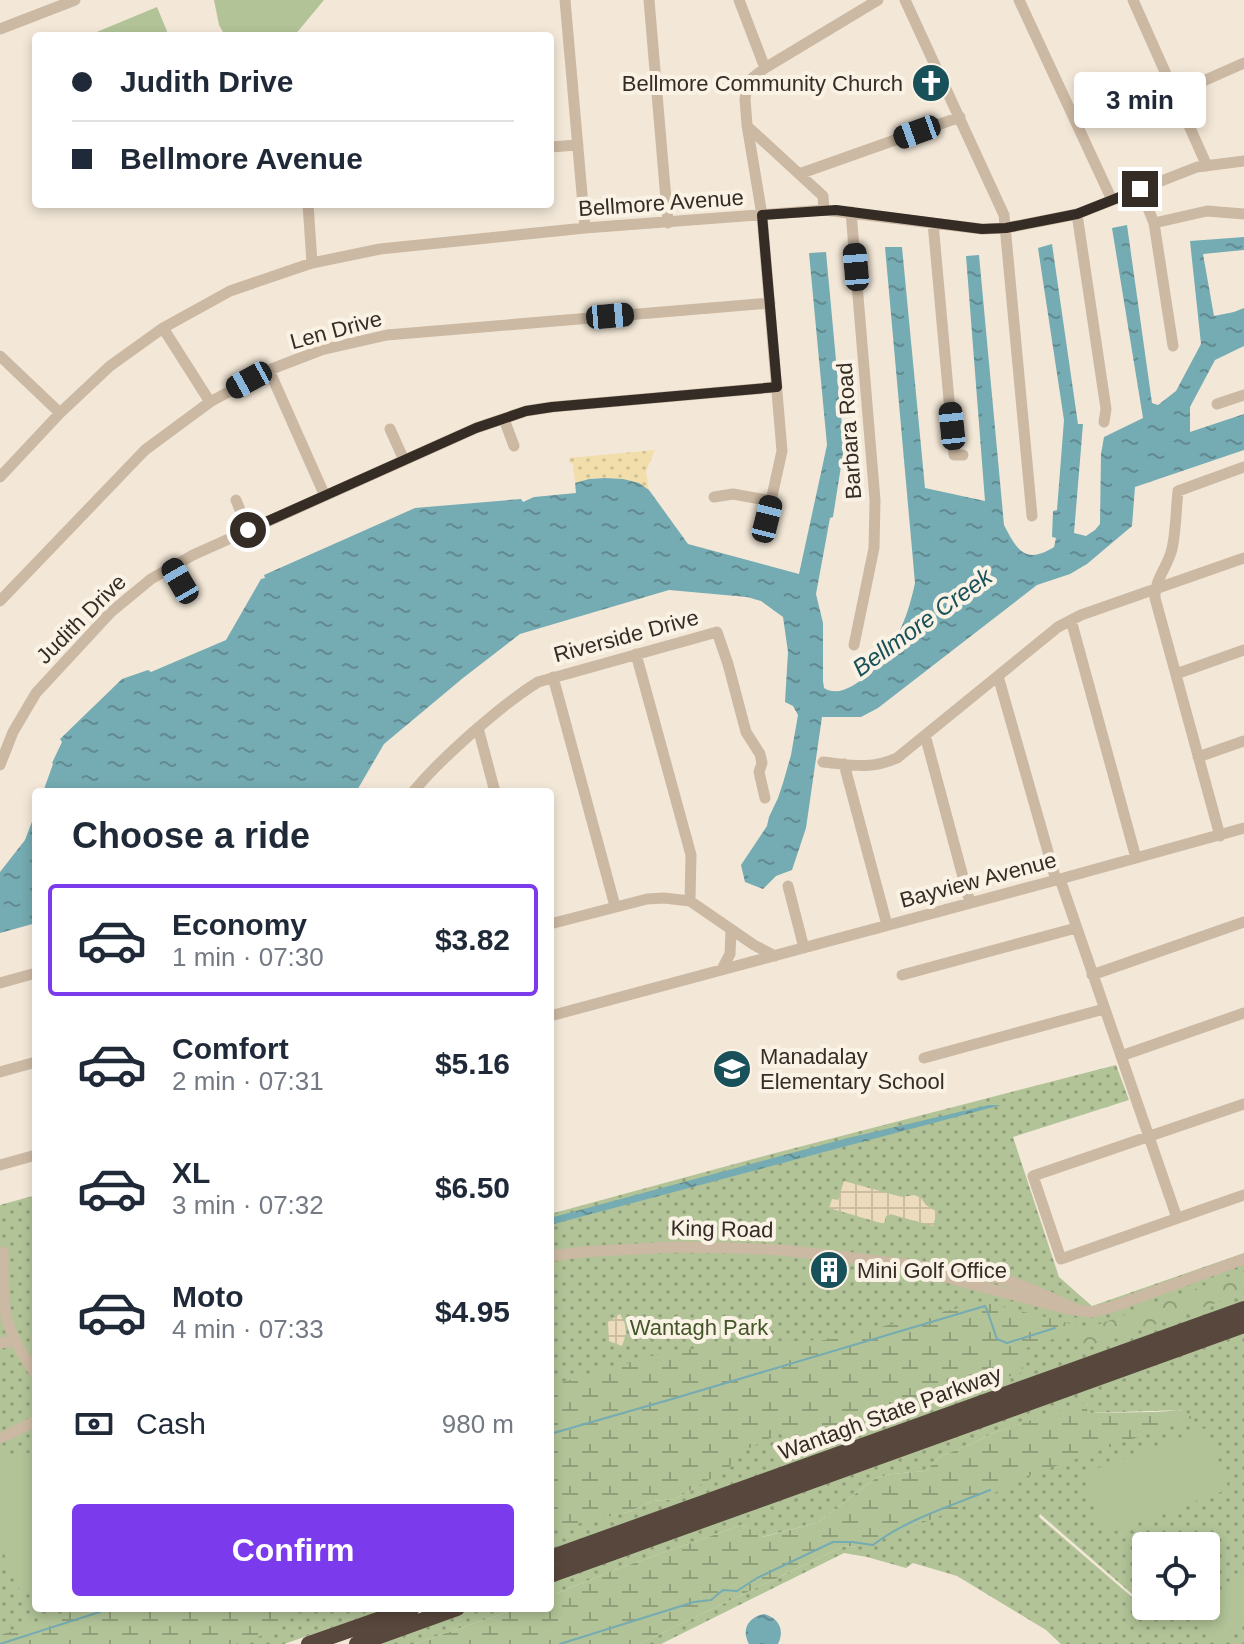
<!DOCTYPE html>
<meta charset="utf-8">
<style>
body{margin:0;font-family:Helvetica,sans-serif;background:#f2f2f3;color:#1f2937;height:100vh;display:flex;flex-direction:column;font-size:30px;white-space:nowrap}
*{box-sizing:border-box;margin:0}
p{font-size:26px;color:#747a83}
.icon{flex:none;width:44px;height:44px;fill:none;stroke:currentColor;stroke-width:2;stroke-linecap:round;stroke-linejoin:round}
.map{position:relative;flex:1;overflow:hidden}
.side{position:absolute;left:32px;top:788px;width:522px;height:824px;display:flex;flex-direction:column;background:#fff;border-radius:8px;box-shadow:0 4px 12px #0003}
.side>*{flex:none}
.guide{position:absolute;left:32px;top:32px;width:522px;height:176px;border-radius:8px;box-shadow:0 4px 12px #0003;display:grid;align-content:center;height:176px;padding:0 40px;background:#fff}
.fabs{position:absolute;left:1132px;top:1532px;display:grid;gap:16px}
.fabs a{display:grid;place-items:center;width:88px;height:88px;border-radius:8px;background:#fff;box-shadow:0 4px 12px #0003;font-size:40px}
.end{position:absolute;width:36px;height:36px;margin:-18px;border:10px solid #362c26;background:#fff;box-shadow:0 0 0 4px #fff}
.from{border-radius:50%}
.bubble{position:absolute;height:56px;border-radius:8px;background:#fff;box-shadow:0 4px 12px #0003;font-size:26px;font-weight:700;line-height:56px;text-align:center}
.car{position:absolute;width:24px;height:48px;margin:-24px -12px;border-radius:10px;box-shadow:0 0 6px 2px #0007;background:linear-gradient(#222 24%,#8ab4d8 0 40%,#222 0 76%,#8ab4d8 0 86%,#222 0)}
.guide b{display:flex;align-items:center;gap:28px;height:76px;font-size:30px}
.guide b+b{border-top:2px solid #e0e1e3}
.guide i{width:20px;height:20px;background:#1f2937}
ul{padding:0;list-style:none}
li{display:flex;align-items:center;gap:24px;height:112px;margin:0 16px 12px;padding:0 24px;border:4px solid transparent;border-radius:8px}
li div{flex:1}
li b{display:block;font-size:30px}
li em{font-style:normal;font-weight:700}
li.on{border-color:#7c3aed}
li>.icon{width:72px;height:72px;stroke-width:1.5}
h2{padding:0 40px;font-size:36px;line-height:96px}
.pay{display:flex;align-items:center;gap:20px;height:88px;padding:0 40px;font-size:30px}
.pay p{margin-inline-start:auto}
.action{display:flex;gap:16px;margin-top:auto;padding:16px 40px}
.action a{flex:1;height:92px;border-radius:8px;background:#7c3aed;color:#fff;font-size:32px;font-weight:700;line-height:92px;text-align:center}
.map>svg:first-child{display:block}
</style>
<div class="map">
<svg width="1244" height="1644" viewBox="0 0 1244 1644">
<defs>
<pattern id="green-dots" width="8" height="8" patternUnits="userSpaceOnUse" patternTransform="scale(2)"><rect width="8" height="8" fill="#b1c397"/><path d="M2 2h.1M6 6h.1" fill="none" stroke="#919f7b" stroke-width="1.8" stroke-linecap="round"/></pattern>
<pattern id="forest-crowns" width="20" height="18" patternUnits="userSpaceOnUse" patternTransform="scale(2)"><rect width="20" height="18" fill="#b1c397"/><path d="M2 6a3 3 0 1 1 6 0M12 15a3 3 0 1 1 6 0" fill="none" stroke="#919f7b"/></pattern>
<pattern id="wetland-marsh" width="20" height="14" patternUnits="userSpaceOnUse" patternTransform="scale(2)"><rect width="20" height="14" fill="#b1c397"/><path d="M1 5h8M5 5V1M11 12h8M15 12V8" fill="none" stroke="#919f7b"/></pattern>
<pattern id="sand-dots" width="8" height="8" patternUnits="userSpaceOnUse" patternTransform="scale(2)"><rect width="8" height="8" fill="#f1deab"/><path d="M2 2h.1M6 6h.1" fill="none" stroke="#cfbf93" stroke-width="1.8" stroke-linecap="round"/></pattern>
<pattern id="plaza-grid" width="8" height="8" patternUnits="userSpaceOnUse" patternTransform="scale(2)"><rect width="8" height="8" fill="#ecdbbd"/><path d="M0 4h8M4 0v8" fill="none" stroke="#cbbca2"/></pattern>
<pattern id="water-ripples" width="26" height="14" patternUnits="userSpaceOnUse" patternTransform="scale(2)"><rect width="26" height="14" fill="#75abb2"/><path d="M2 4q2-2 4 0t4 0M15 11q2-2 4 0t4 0" fill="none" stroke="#618b91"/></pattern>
</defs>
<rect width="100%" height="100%" fill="#f3e8d8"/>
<path fill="url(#green-dots)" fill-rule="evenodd" d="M1116,1065L1129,1100L1013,1137L1059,1277L1092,1306L1244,1253V1301L550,1550V1214L764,1156ZM703,1483L675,1499L653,1501L628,1512L564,1526Z
M36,1195V1608H389L284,1644H0V1205Z
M1244,1332V1644H1061L1046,1630L957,1576L913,1563L906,1568L867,1557L844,1553L661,1644H639L842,1547L858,1546L1004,1481L1183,1410L1086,1413L1088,1402L993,1433L969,1445L941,1456L925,1471L891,1474L876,1478L817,1523L762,1537L742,1525L614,1570L550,1596V1581ZM1040,1514L1132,1594V1597L1039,1517ZM1146,1546H1206V1606H1146Z
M474,1608H519L414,1644H373Z"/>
<path fill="url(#forest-crowns)" d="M1244,1271V1293L1134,1332L1093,1344L1081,1343L1066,1335L1061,1321L1086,1329Z"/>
<path fill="url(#wetland-marsh)" d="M983,1302L1061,1321L1066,1335L1031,1346L1023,1350V1372L970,1389L961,1390L950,1376L943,1380C946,1389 944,1394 940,1402L886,1420L779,1434L741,1452L728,1469L675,1499L653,1501L628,1512L550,1530V1386L655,1355L734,1342L827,1340Z
M1088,1401L1087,1413L1155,1412L1184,1410L1192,1418L1013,1481L992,1495L900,1532L858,1546L842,1547L639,1644H414L519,1608H550V1596L614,1570L742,1525L763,1537L817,1523L876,1478L891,1474L925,1471L941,1456L969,1445L993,1433Z
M84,1608H325L296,1613L267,1634L235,1644H0V1635Z"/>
<path fill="url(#sand-dots)" d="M655,450L646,471L649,490C628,477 598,474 575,483L573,464L569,462V458Z"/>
<path fill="#b1c397" d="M214,0H324L294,36H225L219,25Z
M157,7L169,36H87Z
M1206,1428L1229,1489L1104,1535L1082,1474Z
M36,1450V1586L21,1593L0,1544V1460C12,1454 24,1456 36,1450Z
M1244,1567V1616L1221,1642L1197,1620Z"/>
<path fill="url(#plaza-grid)" d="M844,1181L902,1197L914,1195L921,1198L926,1205L937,1212L933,1226L890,1214L889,1216H886L884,1224L829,1208L832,1199L838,1200Z
M620,1314L625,1324L626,1334L622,1346L609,1341L608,1322Z"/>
<path fill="url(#water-ripples)" d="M1127,225L1152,403L1158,405L1176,391L1201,344L1190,241L1244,237V250L1203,254L1214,316L1234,312L1244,308V346L1215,360L1190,407V432L1244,414V450L1135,487L1132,526L1087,564L1070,574L1037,585L878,708L861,717H822L806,828L792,870L776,876L763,889L745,882L741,865L767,826L769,817L778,798L783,783L791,755L798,715L793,706L785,702L788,652L783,617L761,601L747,597L669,590L520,634L463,678L384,744L356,792H43L53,764L52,763L62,742L60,739L122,679L148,670L151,672L226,640L261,579L265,578L264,575L415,508L521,499L523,502L534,497L576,493L575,483L589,479L605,478L623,479L639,483L649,490L688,544L799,574L827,445L809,253L826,252L844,447L833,517L830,518L816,594L823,623V681L824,688C848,704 886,658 896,638C905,622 911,602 915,583L885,247H902L925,488L985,501L966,256L979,255L1004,525C1017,550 1025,565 1054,547L1056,538L1052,537L1053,511L1057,510L1064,420L1038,248L1052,244L1078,424H1083L1074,533L1086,536L1095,530L1100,524L1101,454L1104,437L1143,418L1112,228Z
M36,811V923L0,933V872L25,840Z
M989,1105H1001L550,1225V1218L848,1138Z
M764,1614C779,1618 785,1630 778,1644H749C741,1630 748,1617 764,1614Z"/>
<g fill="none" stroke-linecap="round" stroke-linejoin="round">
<path stroke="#75abb2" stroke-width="2" d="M550,1434L672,1399L985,1306L987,1310L997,1339L1007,1343L1055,1328
M0,1644L112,1608
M560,1644L694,1602L711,1600L723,1590L737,1591L757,1578L833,1542H852L873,1545C907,1519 951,1506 990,1490"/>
<path stroke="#ccb9a3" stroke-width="11" d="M565,0L585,228
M649,0L668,223
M739,0L765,68
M905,0L1004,215L1032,516
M1019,0L1112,200
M1133,0L1207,166
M0,29L75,0
M1176,93L1244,63
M747,126L823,196L824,210
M550,147L578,145
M799,174L960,117
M1140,189L1154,223L1173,346
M308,204L312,263
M851,212L875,500L874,548L854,645
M1077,214L1106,409L1104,422
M933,223L954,455H963
M1154,223L1207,211L1244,214
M163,328L210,402
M0,356L60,413
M269,370L325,496
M1217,404L1244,395
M504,419L514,446
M390,429L404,460
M0,477L60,413L110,366L163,328L230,291L312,263L380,249L585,228L824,210L982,229L1006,228L1077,214L1197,167L1244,161
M714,497L733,494L772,501
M236,500L248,530
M767,519L782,451L762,215L747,125L745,99L747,88L751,79L765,68L878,0
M171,567L188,596
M0,601L145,450L210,402L269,370L321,350L387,335L770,303
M1071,620L1136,858
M636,654L691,855L690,901
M1176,674L1244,650
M998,676L1056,880
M553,677L615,906
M478,728L495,792
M925,735L970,903
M1198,757L1244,741
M823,762C851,765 870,770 897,758L1058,627L1081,615L1244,558
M844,764L887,925
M0,765L13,732L36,693L111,612L151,579L193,555L476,428L526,411L552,407L777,387
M413,792C431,770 451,752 472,733C493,715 514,697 538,682L717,632L728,664L746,732L760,754L762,763L759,772L765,798
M1220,836L1155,598C1154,581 1168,566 1172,549C1176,531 1176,510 1178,491L1244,467
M1060,879L1177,1218
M788,886L804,948
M550,924L647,899L664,898L690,901L754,945L775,956
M722,969L730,954L731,930
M902,975L1076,928
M1092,975L1244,922
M0,983L36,973
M550,1016L1060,879L1244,828
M1121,1056L1244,1013
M924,1058L1104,1009
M0,1072L36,1062
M1244,1104L1033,1176L1061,1259L1244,1195
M0,1165L36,1155
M3,1252C3,1309 1,1326 36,1374
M550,1256L582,1252L674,1247L735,1248L780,1250L837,1256L978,1273C1016,1281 1044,1294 1079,1311
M934,1274L1063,1308L1091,1312L1112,1307L1244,1259
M0,1343L14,1341
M0,1438L36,1421"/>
<path stroke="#58473c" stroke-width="16" d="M550,1558L1244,1309
M550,1575L1244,1325
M309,1644L412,1608
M357,1644L457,1608"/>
</g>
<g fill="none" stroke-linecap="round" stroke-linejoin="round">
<path stroke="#362c26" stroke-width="10" d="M248,530L476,428L526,411L552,407L777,387L762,215L836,210L982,229L1006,228L1077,214L1140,189"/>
</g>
<defs>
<g id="church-disc" transform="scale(2)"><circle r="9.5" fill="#18515a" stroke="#faf2e4"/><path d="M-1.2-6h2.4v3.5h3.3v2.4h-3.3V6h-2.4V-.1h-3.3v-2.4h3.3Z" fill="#fff"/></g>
<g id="school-disc" transform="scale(2)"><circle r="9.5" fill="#18515a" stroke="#faf2e4"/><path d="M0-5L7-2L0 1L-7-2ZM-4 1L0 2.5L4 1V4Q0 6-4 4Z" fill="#fff"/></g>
<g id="building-disc" transform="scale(2)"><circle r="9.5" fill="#18515a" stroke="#faf2e4"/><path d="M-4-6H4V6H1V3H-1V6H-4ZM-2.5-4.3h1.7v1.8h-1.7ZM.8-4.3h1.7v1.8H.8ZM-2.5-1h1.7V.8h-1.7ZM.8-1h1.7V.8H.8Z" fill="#fff"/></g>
</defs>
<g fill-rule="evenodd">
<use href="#church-disc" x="931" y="83"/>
<use href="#school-disc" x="732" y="1069"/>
<use href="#building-disc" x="829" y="1270"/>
</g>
<g text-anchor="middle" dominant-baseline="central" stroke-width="8" stroke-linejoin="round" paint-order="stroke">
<g font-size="22" fill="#362c26" stroke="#faf2e4" text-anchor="start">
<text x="903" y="83" text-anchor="end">Bellmore Community Church</text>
<text x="760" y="1056">Manadalay<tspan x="760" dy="25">Elementary School</tspan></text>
<text x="857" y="1270">Mini Golf Office</text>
</g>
<g font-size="22" fill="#362c26" stroke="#faf2e4">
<text transform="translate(661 203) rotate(-4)">Bellmore Avenue</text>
<text transform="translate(336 330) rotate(-15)">Len Drive</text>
<text transform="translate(849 431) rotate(-94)">Barbara Road</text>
<text transform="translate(81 619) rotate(-45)">Judith Drive</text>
<text transform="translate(626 636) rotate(-15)">Riverside Drive</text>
<text transform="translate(978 880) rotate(-15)">Bayview Avenue</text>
<text transform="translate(722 1229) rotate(1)">King Road</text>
<text transform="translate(890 1413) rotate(-20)">Wantagh State Parkway</text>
</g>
<g font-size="22" fill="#425628" stroke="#faf2e4">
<text x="699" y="1327">Wantagh Park</text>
</g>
<g font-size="24" font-style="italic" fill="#18515a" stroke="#faf2e4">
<text transform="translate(922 622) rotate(-36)">Bellmore Creek</text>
</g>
</g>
</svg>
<div class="fabs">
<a><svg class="icon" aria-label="locate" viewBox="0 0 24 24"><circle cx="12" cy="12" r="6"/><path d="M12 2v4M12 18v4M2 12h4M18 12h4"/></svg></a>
</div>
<i class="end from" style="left:248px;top:530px"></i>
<i class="end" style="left:1140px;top:189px"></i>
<div class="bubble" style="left:1074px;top:72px;width:132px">3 min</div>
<i class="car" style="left:917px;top:132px;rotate:250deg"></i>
<i class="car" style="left:856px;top:267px;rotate:355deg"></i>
<i class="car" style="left:610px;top:316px;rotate:85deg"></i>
<i class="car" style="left:249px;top:380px;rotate:241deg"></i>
<i class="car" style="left:952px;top:426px;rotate:354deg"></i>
<i class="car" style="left:767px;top:519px;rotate:14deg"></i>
<i class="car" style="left:180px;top:581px;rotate:330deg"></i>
<div class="guide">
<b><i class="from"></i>Judith Drive</b>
<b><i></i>Bellmore Avenue</b>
</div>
<section class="side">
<h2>Choose a ride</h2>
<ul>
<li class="on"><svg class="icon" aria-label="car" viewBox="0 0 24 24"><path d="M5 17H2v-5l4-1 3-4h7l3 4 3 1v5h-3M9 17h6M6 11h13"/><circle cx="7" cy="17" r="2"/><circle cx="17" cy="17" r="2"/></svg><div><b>Economy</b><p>1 min · 07:30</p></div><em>$3.82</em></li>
<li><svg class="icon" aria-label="car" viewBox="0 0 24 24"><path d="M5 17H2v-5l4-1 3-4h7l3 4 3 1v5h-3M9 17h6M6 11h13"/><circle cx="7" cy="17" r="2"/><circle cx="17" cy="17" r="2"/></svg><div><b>Comfort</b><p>2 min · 07:31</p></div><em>$5.16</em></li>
<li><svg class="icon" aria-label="car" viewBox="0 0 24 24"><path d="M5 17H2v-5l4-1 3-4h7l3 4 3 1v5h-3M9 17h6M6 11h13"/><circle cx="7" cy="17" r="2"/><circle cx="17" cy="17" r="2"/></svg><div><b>XL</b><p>3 min · 07:32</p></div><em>$6.50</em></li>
<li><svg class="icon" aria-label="car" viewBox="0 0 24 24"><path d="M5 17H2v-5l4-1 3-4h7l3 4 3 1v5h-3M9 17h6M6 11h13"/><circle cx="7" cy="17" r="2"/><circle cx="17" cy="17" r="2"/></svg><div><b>Moto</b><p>4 min · 07:33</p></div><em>$4.95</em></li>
</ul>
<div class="pay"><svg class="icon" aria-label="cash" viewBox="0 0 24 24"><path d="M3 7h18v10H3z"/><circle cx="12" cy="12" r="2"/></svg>Cash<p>980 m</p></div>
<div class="action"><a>Confirm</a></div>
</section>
</div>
